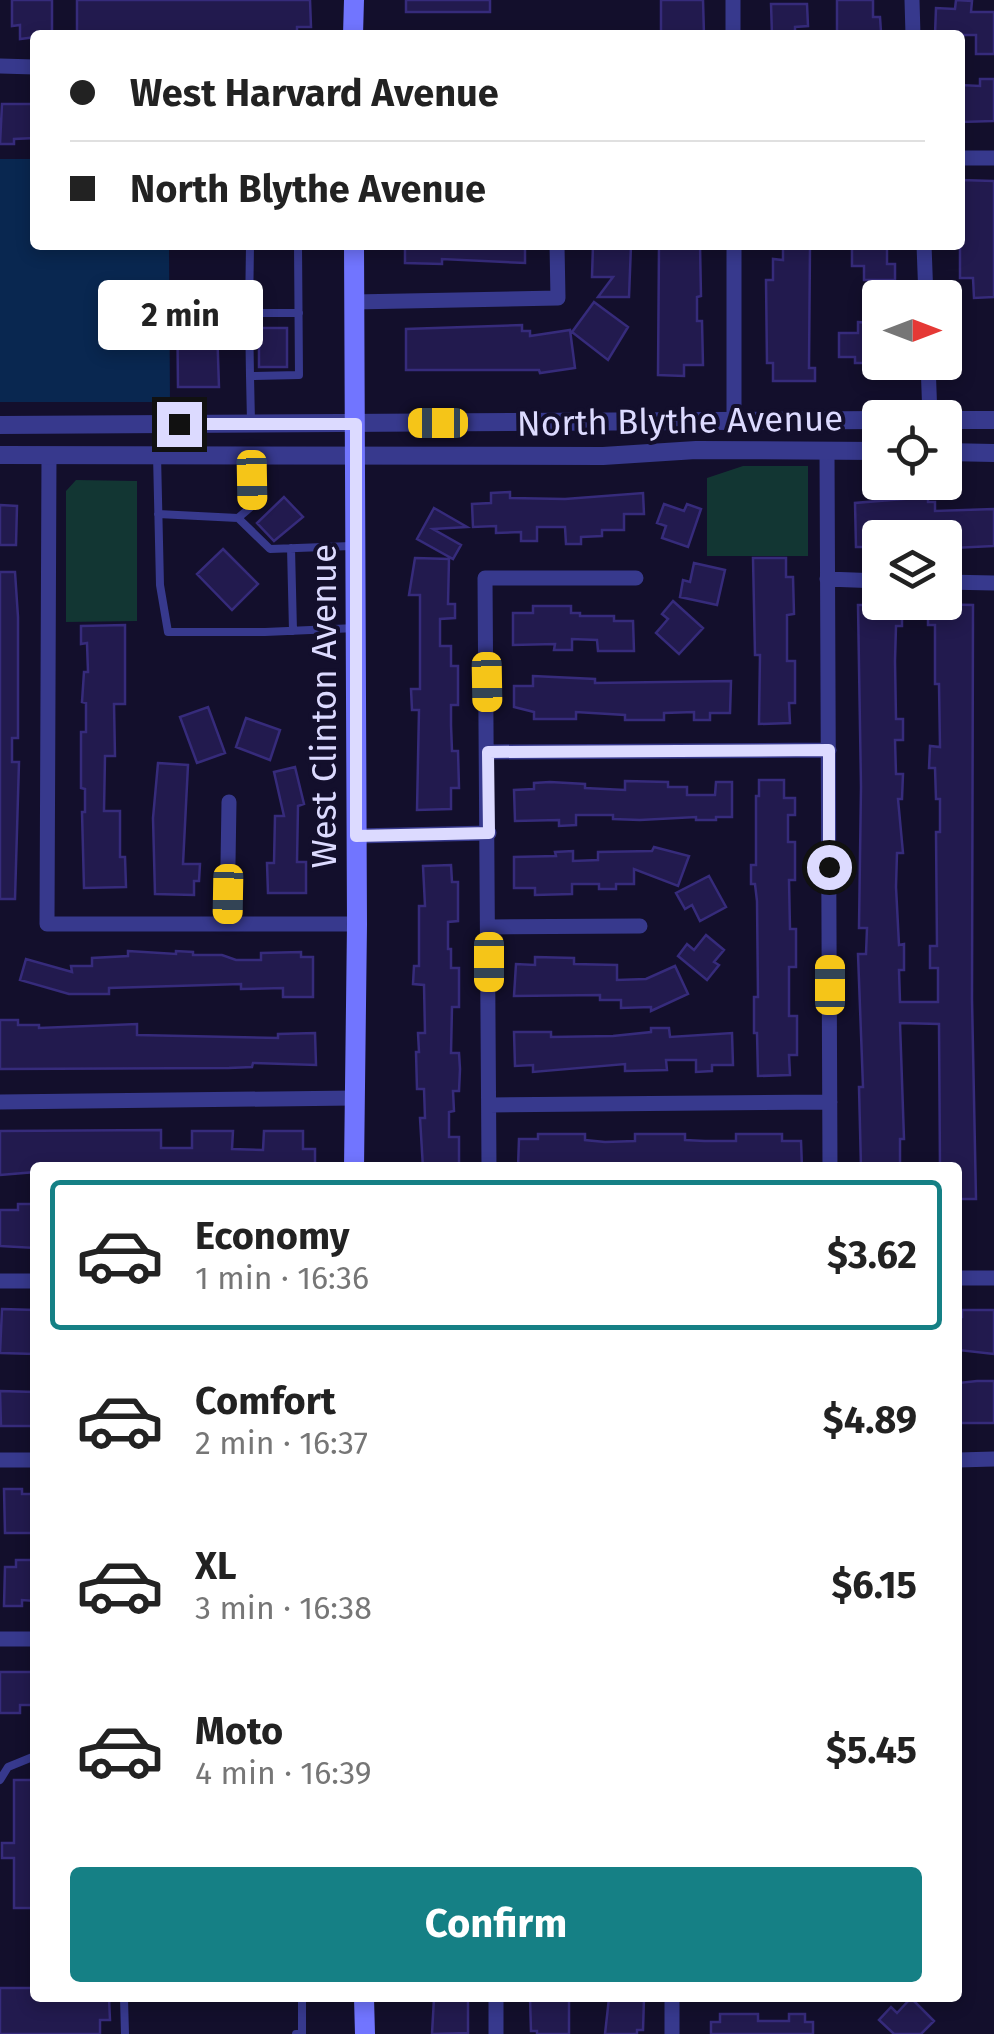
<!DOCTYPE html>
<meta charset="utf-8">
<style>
body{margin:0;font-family:"Fira Sans",sans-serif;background:#f6f6f6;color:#222;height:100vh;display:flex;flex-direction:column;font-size:38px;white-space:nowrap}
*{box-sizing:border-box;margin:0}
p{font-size:32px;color:#767676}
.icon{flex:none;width:55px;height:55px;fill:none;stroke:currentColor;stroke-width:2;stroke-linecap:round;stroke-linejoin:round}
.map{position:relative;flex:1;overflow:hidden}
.panel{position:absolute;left:30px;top:1162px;width:932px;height:840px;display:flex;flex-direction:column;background:#fff;border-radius:10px;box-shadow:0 5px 15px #0003}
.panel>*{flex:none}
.top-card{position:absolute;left:30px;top:30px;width:935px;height:220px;border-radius:10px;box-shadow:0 5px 15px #0003;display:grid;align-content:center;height:220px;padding:0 40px;background:#fff}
.needle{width:65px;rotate:90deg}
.tools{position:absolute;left:862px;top:280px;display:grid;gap:20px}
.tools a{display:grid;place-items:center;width:100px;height:100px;border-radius:10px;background:#fff;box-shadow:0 5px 15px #0003;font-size:50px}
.end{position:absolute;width:45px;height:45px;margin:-22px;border:12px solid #dcdaff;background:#111;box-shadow:0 0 0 5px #111}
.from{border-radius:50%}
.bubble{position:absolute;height:70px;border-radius:10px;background:#fff;box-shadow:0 5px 15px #0003;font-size:32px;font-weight:700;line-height:70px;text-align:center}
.car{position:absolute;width:30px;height:60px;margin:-30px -15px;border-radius:12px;box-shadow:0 0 8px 2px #0007;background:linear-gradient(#f5c518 24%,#345 0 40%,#f5c518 0 76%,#345 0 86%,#f5c518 0)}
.top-card b{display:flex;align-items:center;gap:35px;height:95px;font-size:38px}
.top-card b+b{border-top:2px solid #e0e0e0}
.top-card i{width:25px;height:25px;background:#222}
ul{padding:18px 0 0;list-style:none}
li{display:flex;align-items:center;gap:30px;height:150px;margin:0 20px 15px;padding:0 20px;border:5px solid transparent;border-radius:10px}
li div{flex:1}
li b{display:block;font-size:38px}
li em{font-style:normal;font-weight:700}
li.active{border-color:#158085}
li>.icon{width:90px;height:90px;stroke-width:1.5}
.action{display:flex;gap:20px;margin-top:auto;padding:20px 40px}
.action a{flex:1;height:115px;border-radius:10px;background:#158085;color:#fff;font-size:40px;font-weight:700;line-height:115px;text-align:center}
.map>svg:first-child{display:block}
</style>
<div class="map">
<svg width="994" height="2034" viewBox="0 0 994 2034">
<rect width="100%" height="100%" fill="#130f2c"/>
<path fill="#123633" d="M743,466H808V556H707V478Z
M76,480L137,481V621L66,622V491Z"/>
<path fill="#092750" d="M0,159H35V245H169L170,402H0Z"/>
<path fill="#221a4e" stroke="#362b7b" stroke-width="2.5" d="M12,0H52V35L20,39V25L12,26Z
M77,0H310L311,27H297V34H77Z
M406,0H490V12H406Z
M661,0H703L704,35H661Z
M837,0H873V17H880L881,32H837Z
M956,0L972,1L971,12H994V54H976V35H935L936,8L955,9Z
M771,4H807L808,26L795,27V35H772Z
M980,79H994V121L960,122V85L980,86Z
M2,104H35V138L14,139V144H0Z
M960,180L994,181V297L974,298L973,278H960Z
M405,245H525V263L442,259V264L405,263Z
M593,245H631L629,297H598L613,277H592Z
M659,245H700L701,296L697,297V321H702L703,365H684V376L658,375Z
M783,245H810L809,368H815V381H773V363H767L766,280H773V259L783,260Z
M852,245H887V264H895V280H864V266H852Z
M214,289L219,294V311H224V327H217L219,387H178L177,290Z
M594,302L628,327L608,360L572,332Z
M858,322L880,324V363H855V357H839V333H858Z
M522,325V331H530V336L570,330L575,368L540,373L539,370H406V329Z
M259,328H287V367H259Z
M510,492V498L565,499L643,493L644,514H624V530H602V536L581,537V544H566L565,527H537V541H521V532L496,533V526L473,527L472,504L491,503V493Z
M914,493H928V502H935V511L994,509V546L953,548V540L945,538H876L877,547H856L855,503L914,498Z
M284,497L303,517L274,541L257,523Z
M664,504L684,511L687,504L701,509L688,547L662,538L666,526L657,523Z
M0,505L17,506L16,545H0Z
M434,508L467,527L433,529L461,545L453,559L417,539Z
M223,549L258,584L232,610L197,574Z
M415,558L449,559L448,604H455V618L440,619V646H451V666H458V705H451V725L452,751H458L459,788H451V809L417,810L419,710H412L411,689H420V595H409Z
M753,558H786V577H793L794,614L787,615V661H795V703H789L790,723L759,724L760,655H755Z
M694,563L725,570L717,605L680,597L683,580L690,582Z
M0,572H15L18,617V738H12V762H19L15,899H0Z
M673,601L703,628L679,654L656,633L668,619L662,614Z
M928,604L973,605L972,999L976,1199H958V1168H940L939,1024L900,1023L904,1139H900V1168H861L859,1087H863L858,954H866L867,928H859L861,787L858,605H902V626H896L895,661L896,719H903V740H895L896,774H903L902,799H898L903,853H897L896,887L899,945L904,944V970H899L900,1002H938V968H930V946H937L936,832H940V799H936L935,768H929L930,746L940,747L939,684H935V625H928Z
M533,606H571V613H580V616H614V621H633L634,651H598L597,640L572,639V650H554L555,644L513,645V613H533Z
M125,625V704H114L115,756H105L104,811H120V857H125L126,887L84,888L82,812H85V789L81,788V732H86V703L82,702L84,672H88L87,643L81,644V626Z
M533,676L595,679V683L731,681L730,713H710V720H694V712L664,713V720H625V715L576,712V719H534V712L514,707V686H533Z
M208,707L225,753L197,763L180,717Z
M246,718L280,730L270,760L236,747Z
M158,763L188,765L183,864H200L199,881H194V895L155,894L153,818Z
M295,767L304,804L298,806L297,862H306V893H268L267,863H274L275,816H284L274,772Z
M759,780H784V798H795V815H788V842H795V880H789L790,929H796V967H789V1016H797V1055H789L790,1075L758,1076L757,1033H754V997H758L757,901L755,884H751V865H756V796H759Z
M625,781L668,782V787H687V795H715L716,782H732V817H716V820H696V817L640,820L613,819V815H576V825L559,826V820L515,821L514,790L534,789V783L550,782L585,784V788L625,790Z
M654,847L689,856L678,886L634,869V884H616V889H599V884H572V894L535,895V888H514V857L556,856L555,852L573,851V861L598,860V852L652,851Z
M451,865L452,882H458V921L448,922V949H451V968H459V1007H452L451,1053H459L460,1069L459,1091H453L454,1111L449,1112V1137H459V1168H423L420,1118H425L424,1089H417L416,1052H419L418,1033H425L424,985L413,984L414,966H419V906H425L423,866Z
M709,876L726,907L700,921L692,905L685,909L676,893Z
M706,935L724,950L714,962L719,965L707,980L678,956L687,944L694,950Z
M128,951L176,954V951L193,952V955H222L236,960H261V953L301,952V957H313V997H283V988L241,989V984L109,988V994H69L20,980L26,959L72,972L71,966H92V958L128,956Z
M535,957L574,958V964L617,965V980L646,979L675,966L688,994L651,1011V1007L621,1008V1000H600V995L514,996L516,964L535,965Z
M0,1020H18V1025H39V1028L137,1024V1035L278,1038V1034L315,1033L316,1065L253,1063L252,1067L229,1068L0,1069Z
M651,1028H669L670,1037L732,1033L733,1065H712V1071L696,1072V1060H666L667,1070L625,1071V1064L533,1072V1065L515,1066L514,1032H551V1037L613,1036L651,1032Z
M161,1130V1148H192V1131H233L232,1149L263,1150L264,1131H303V1149H315V1168H35V1172L0,1175V1131Z
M538,1134H585V1140L605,1142L635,1141V1134H685V1140L705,1141H736V1134H782V1141H801L802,1168H518L519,1139H538Z
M18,1204H35V1248L0,1246V1210H18Z
M2,1309L35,1310V1354L0,1353Z
M962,1310H994V1354L958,1350V1317H962Z
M977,1381H994V1423H961L958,1383Z
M0,1391L35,1392V1426H1Z
M4,1489H22V1494H35V1533H5Z
M16,1560H35V1601L22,1600V1606H4L5,1567H16Z
M0,1672H35V1705H20V1713H0Z
M14,1780H35V1908H14V1858H2V1843H14Z
M0,1988H35V1998H109L110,2020H100V2034H0Z
M434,1998H468V2033L432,2034Z
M530,1998H569V2034H537V2031H531Z
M609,1998H644L643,2030H637V2034H605Z
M911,1998L934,2021L921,2034H894L879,2020L891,2007L897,2013Z
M720,2014H758V2021H789V2014H805V2022H813V2034H711V2022H720Z"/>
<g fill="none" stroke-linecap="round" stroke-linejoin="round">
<path stroke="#37398d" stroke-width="8" d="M249,313L250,245
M250,376L249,313H299
M251,422L250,376L299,375L298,245
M157,455L160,585L168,632H265L356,628
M158,514L238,518L252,506V455
M238,518L270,549L351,546
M291,548L293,631
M0,1780L8,1767L35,1756
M124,1998L125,2034
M296,2034H302V1998"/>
<path stroke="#37398d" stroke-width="15" d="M733,0V35
M912,0L913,35
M0,66L35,67
M960,158H994
M734,245V421
M924,245L926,298
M353,302L558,298L557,245
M928,362L930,418
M827,450L830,1168
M49,455L47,924H357
M827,579L880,581
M945,582L994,583
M488,752L829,750
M356,836L489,833
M227,924L229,802
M489,927L640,926
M0,1102L354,1098
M489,1105L830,1102
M489,1168L485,578H636
M958,1278H994
M0,1281H35
M0,1460H35
M958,1460L994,1459
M0,1639H35
M496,1998V2034
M672,2034V1998"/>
<path stroke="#37398d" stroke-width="18" d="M945,420H994
M0,425L880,420
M945,452L994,453
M0,455L603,456L696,450L880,451"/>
<path stroke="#7175ff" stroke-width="20" d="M353,35L354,0
M354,245L357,924L354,1168
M364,1998L365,2034"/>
</g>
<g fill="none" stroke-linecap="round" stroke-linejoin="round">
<path stroke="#dcdaff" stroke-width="12" d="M179,424H356V836L489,833L488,752L829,750V867"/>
</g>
<g text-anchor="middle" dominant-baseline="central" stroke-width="8" stroke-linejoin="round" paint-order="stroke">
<g font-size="35" fill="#dcdaff" stroke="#130f2c">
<text transform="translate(680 421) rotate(-1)">North Blythe Avenue</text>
<text transform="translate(324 706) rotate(-90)">West Clinton Avenue</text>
</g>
</g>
</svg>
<div class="tools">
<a><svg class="needle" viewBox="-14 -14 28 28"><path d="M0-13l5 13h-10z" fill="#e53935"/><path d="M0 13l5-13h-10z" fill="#767676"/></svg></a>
<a><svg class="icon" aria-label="locate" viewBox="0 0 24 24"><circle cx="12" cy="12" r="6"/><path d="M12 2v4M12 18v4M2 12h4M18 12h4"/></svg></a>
<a><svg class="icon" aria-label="layers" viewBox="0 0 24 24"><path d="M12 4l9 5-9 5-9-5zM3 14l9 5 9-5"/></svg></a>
</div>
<i class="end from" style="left:829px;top:867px"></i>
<i class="end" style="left:179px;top:424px"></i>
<div class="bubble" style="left:98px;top:280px;width:165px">2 min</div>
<i class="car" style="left:438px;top:423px;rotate:270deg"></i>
<i class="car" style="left:252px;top:480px;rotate:179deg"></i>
<i class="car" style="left:487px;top:682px;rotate:179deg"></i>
<i class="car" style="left:228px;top:894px;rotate:181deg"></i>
<i class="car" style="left:489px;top:962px;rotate:180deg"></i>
<i class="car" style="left:830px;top:985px;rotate:0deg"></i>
<div class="top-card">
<b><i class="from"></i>West Harvard Avenue</b>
<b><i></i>North Blythe Avenue</b>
</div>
<section class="panel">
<ul>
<li class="active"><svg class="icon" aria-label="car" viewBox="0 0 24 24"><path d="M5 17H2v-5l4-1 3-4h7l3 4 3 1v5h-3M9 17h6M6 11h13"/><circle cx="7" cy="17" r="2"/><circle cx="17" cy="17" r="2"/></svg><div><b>Economy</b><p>1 min · 16:36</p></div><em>$3.62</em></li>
<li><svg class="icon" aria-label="car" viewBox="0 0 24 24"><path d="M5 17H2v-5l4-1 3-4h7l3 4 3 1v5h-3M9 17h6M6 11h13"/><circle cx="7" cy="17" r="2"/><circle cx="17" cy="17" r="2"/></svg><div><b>Comfort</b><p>2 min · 16:37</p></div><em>$4.89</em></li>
<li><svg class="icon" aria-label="car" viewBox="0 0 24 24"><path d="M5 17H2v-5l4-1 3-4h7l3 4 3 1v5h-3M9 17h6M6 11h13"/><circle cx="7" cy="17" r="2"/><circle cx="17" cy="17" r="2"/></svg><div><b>XL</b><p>3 min · 16:38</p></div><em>$6.15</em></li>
<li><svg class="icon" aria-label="car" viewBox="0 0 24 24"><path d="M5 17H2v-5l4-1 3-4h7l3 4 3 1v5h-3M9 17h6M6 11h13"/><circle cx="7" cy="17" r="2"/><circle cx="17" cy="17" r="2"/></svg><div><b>Moto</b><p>4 min · 16:39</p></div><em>$5.45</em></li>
</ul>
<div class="action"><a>Confirm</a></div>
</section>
</div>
